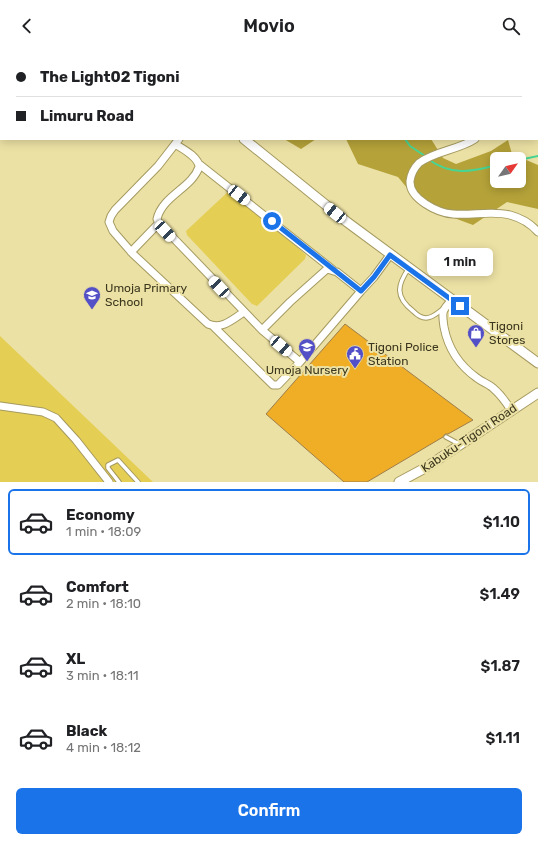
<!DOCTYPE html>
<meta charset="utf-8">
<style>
body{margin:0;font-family:Rubik,sans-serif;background:#f2f2f2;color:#202124;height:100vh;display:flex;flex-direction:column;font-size:15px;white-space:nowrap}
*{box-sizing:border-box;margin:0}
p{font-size:13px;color:#757577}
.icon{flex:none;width:22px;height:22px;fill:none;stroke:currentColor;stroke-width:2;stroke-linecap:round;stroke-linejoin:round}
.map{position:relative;height:430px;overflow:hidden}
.drawer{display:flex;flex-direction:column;background:#fff;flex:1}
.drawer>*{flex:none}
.top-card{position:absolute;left:0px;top:0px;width:538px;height:88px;box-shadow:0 2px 10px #0003;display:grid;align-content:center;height:88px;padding:0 16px;background:#fff}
.needle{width:26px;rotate:56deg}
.buttons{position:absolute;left:490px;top:100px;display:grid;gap:8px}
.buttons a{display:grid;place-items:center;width:36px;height:36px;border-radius:6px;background:#fff;box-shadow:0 2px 10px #0003;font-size:20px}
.end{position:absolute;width:18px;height:18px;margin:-9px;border:5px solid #1a73e8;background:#fff;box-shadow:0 0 0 2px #fff}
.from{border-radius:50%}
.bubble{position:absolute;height:28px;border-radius:6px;background:#fff;box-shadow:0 2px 10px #0003;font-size:13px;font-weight:600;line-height:28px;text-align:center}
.car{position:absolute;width:12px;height:24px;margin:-12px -6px;border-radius:5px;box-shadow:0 0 3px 1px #0007;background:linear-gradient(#fff 24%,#345 0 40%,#fff 0 76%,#345 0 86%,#fff 0)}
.top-card b{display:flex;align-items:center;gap:14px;height:38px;font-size:15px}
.top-card b+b{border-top:1px solid #e0e0e0}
.top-card i{width:10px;height:10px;background:#202124}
ul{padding:7px 0 0;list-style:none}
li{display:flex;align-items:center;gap:12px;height:66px;margin:0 8px 6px;padding:0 8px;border:2px solid transparent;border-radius:6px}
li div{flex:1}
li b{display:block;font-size:15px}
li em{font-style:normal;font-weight:600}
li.current{border-color:#1a73e8}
li>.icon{width:36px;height:36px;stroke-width:1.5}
.button{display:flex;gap:8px;margin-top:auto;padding:8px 16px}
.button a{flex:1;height:46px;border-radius:6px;background:#1a73e8;color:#fff;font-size:16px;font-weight:600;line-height:46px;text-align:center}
header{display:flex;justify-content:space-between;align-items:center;height:52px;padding:0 16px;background:#fff;font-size:18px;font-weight:600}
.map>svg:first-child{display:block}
</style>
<header><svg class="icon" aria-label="back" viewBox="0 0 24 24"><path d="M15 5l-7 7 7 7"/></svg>Movio<svg class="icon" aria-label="search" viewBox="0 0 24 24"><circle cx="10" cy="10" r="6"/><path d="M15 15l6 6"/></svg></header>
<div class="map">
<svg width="538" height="430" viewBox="0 0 538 430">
<rect width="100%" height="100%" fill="#ece1a4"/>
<path fill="#e4ce54" d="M231,137L306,203L305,207L257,254L252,252L187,183L186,179Z
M0,284L153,430H0Z"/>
<path fill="#b5a239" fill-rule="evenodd" d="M284,87H316L301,97Z
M346,87H431L443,106L456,112L491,99L508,88L512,102L538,113V157L507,150L473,173L422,154L398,125L358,112ZM497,107H519V129H497Z"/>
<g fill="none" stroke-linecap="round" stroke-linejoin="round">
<path stroke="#46d593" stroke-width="2" d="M343,0L344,1
M405,87L410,94L425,104
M428,107C451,124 471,120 497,113
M519,108L538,104"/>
</g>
<path fill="#f0ad26" stroke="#9d7e4b" d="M345,272L473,368L448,382H445L443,385L367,430H344L266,362Z"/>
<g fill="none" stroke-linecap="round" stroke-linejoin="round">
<g stroke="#a59a60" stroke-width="5.5">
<path id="lane" d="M409,216C397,233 395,245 413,259C416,262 421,266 426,266C433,266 437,261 443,257
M446,385L459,392
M119,430L108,416V413L118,408L138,430"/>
</g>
<g stroke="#a59a60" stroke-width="9">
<path id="street" d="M92,1L93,0
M537,8L538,5
M0,77L1,78
M179,87L158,114L115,158L111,164L109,170L113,179L133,202L208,272C222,278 233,267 244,260
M475,87C458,98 435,99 419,111C414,116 411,122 410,129C409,147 438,161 453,162C472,164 491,158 510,163C521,166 531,172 538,180
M175,92C183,97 199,105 199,115C192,136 162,144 157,167L159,171L262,278L290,250L327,217L337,220L361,239L374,225L390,203
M199,112L332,217
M131,200L159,171
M452,248C441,259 442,261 444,275C448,296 460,314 477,326C482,330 489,332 493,336C500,342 506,350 511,358
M213,274L273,333H278L300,310
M262,278L300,310L361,239
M0,354L43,360L56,366L76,388L109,430"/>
</g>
<g stroke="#a59a60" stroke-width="11">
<path id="secondary" d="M139,0L140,1
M244,87L347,170L538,311
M399,430L425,416L538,341"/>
</g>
<use href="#lane" stroke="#fff" stroke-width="3.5"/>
<use href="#street" stroke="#fff" stroke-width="7"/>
<use href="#secondary" stroke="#fff" stroke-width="9"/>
</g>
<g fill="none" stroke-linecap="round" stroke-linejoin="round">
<path stroke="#1a73e8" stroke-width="5" d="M272,169L361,239L374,225L390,203L460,254"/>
</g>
<defs>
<g id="school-pin" transform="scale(0.9)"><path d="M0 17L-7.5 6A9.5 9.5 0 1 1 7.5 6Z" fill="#534fc7" stroke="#ece1a4"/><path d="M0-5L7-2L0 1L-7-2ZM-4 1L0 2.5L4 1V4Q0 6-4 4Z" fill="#fff"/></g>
<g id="shop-pin" transform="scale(0.9)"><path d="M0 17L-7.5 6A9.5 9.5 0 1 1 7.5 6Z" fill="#534fc7" stroke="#ece1a4"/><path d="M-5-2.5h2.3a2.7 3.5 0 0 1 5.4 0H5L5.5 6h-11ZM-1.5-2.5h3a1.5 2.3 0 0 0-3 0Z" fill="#fff"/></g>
<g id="civic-pin" transform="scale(0.9)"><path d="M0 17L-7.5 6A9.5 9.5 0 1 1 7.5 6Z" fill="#534fc7" stroke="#ece1a4"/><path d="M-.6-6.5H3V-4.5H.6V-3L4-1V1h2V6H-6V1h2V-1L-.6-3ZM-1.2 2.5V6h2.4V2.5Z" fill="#fff"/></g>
</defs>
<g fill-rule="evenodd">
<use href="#school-pin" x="92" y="243"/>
<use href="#shop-pin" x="476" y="281"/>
<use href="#school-pin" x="307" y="295"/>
<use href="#civic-pin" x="355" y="302"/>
</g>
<g text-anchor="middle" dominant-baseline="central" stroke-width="4" stroke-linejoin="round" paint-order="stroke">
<g font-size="12" fill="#3b371e" stroke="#ece1a4" text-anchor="start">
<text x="105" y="236">Umoja Primary<tspan x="105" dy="14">School</tspan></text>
<text x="489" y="274">Tigoni<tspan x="489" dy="14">Stores</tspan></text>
<text x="368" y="295">Tigoni Police<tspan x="368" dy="14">Station</tspan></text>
<text x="307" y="318" text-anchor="middle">Umoja Nursery</text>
</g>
<g font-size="12" fill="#3b371e" stroke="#ece1a4">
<text transform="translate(469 386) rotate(-34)">Kabuku-Tigoni Road</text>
</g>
</g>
</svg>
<div class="buttons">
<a><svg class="needle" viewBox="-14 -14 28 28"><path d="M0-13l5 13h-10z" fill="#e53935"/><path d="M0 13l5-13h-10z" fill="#757577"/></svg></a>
</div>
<i class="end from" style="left:272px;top:169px"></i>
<i class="end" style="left:460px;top:254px"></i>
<div class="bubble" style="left:427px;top:196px;width:66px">1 min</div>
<i class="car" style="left:239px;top:143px;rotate:128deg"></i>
<i class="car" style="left:335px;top:161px;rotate:309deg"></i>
<i class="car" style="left:165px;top:179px;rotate:137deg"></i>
<i class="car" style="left:219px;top:235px;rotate:317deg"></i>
<i class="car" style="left:281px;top:294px;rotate:131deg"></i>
<div class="top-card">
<b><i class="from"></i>The Light02 Tigoni</b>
<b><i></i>Limuru Road</b>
</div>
</div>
<section class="drawer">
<ul>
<li class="current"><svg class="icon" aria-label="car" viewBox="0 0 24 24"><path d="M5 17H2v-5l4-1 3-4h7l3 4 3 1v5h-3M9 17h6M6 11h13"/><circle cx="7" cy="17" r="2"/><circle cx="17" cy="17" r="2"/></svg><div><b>Economy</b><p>1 min · 18:09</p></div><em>$1.10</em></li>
<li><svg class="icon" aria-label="car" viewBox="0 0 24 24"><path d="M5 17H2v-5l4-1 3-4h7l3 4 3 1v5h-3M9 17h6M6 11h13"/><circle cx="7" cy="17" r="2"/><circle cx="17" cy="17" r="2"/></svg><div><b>Comfort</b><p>2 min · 18:10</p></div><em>$1.49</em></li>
<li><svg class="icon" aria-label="car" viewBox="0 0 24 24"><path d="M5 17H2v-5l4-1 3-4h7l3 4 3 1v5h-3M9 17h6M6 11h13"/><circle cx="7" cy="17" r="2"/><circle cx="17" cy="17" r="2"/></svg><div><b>XL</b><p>3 min · 18:11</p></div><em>$1.87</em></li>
<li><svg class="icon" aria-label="car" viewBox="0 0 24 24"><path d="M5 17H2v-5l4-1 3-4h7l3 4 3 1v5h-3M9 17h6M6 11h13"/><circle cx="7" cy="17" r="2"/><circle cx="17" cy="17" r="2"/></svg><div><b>Black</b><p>4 min · 18:12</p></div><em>$1.11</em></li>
</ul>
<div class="button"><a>Confirm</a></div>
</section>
